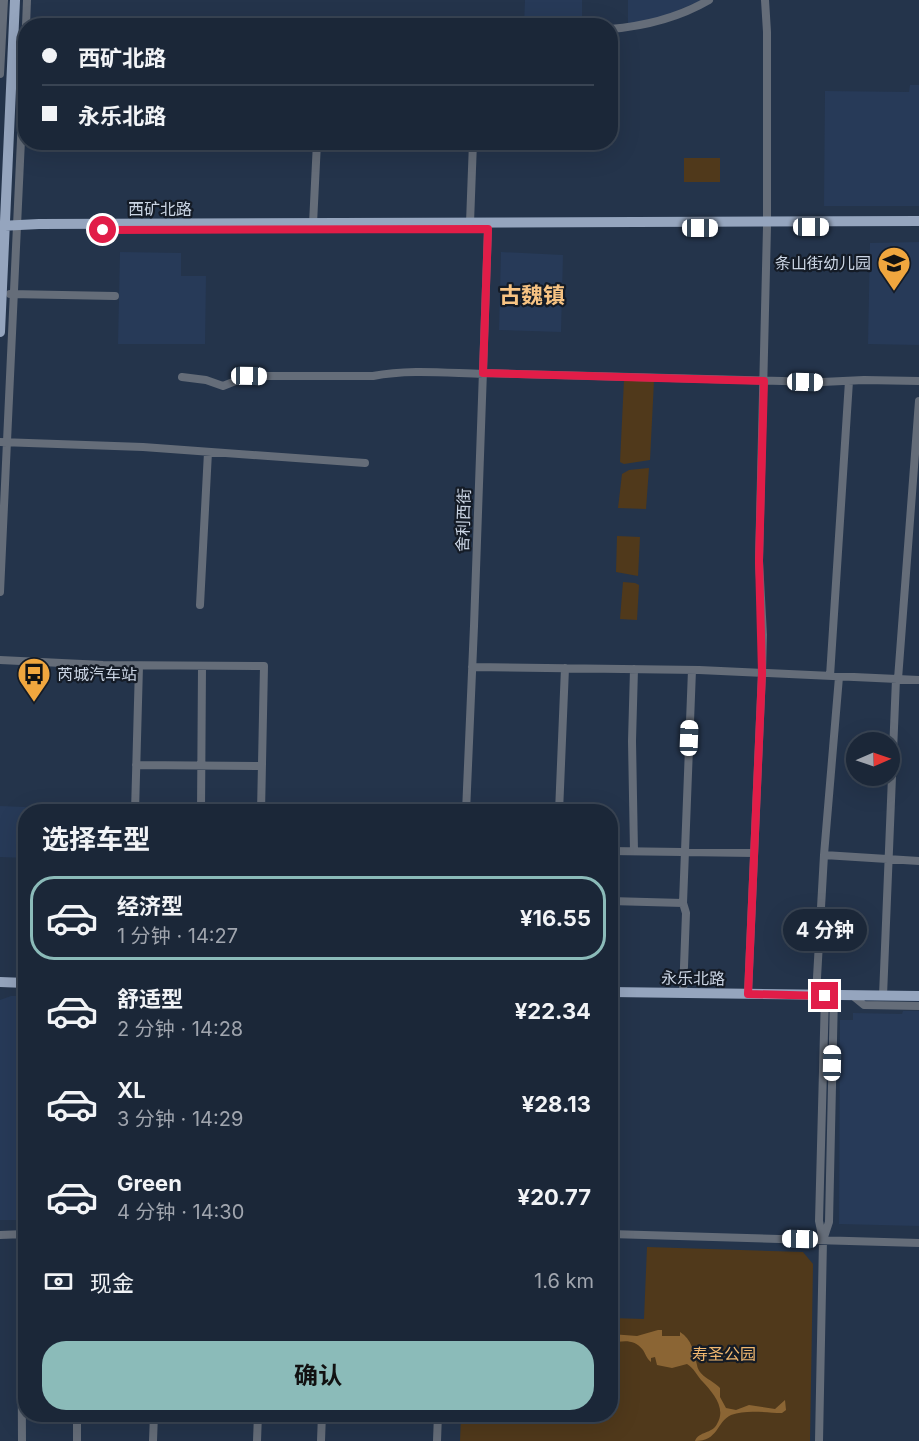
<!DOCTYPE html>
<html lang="zh">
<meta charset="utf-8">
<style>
body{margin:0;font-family:Inter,"Noto Sans SC",sans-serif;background:#283343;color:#f1f3f6;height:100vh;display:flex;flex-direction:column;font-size:22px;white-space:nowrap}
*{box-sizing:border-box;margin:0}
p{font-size:20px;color:#a0a5ae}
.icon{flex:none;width:33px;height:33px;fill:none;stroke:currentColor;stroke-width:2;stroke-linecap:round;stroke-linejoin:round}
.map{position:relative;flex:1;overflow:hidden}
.panel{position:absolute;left:18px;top:804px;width:600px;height:618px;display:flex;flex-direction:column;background:#1b2738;border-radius:24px;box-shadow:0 6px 24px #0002,0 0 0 2px #394453}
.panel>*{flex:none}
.top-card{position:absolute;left:18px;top:18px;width:600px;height:132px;border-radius:24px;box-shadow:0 6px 24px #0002,0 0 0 2px #394453;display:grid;align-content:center;height:132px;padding:0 24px;background:#1b2738}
.needle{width:39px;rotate:88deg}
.tools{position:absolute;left:846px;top:732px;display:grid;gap:12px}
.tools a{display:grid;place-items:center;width:54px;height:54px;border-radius:50%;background:#1b2738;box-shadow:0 6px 24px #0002,0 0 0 2px #394453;font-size:30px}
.end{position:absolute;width:27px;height:27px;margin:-14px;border:8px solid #e11d48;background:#fff;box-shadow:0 0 0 3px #fff}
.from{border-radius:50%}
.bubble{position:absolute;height:42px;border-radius:21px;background:#1b2738;box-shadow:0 6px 24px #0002,0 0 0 2px #394453;font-size:20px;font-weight:700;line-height:42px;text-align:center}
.car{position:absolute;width:18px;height:36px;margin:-18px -9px;border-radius:8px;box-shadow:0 0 4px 2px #0007;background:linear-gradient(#fff 24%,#345 0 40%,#fff 0 76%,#345 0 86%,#fff 0)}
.top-card b{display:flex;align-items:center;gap:21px;height:57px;font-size:22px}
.top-card b+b{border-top:2px solid #394453}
.top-card i{width:15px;height:15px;background:#f1f3f6}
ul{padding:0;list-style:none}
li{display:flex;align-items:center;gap:18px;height:84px;margin:0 12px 9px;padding:0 12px;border:3px solid transparent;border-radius:24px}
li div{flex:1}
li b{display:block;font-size:22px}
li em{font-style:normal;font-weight:700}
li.current{border-color:#8bbbb9}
li>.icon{width:54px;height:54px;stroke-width:1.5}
h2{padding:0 24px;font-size:27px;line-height:72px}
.pay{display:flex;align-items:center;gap:15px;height:66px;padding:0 24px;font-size:22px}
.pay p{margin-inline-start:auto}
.button{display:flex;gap:12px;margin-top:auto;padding:12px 24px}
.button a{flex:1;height:69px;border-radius:24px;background:#8bbbb9;color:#111;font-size:24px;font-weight:700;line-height:69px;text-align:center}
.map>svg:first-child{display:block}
</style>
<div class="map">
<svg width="919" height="1441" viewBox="0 0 919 1441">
<rect width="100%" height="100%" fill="#24344b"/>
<path fill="#273a58" d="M525,0H582V25H524Z
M628,0H702L658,19L628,24Z
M910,85H919V206H824L825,91L909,92Z
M919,242V345L868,344L870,243Z
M120,252L181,253V276H206L205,344H118Z
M501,252L563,255L561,332L499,330Z
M0,806L122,811L26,812L25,858L0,857Z
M11,996H25V1220H0V1000Z
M903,1011H919V1226L839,1224L840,1020H853V1013L902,1014Z"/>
<path fill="#50391b" d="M684,158H720V182H684Z
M624,380L654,381L650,460L624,464L620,462Z
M649,468L646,509L618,508L622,474L629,470Z
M617,536L640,537L638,576L616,572Z
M623,582L635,583L639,585L637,620L620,619Z
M647,1247L803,1252L813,1264L810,1441H460L461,1415L610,1414L611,1318L644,1319Z"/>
<path fill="#8b6534" d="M658,1330H662V1336H680V1332C692,1339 694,1353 697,1365C699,1377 713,1380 720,1388V1397L726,1408L736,1410L749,1405L775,1409L785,1400L786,1410L782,1413C766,1413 747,1409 731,1415C716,1422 719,1441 695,1441C699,1431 712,1434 717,1424C727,1408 712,1392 703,1382C697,1376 694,1368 687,1364L672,1368L657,1365L655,1357L651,1358V1362C647,1359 646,1355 643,1350C634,1338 622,1341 611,1343V1334L637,1336Z"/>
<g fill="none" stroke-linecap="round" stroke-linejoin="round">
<path stroke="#656d79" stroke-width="8" d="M765,0L767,32V222
M26,26L27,0
M610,29C646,26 678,18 709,0
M0,74L4,0
M470,223L473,142
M313,224L317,142
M10,294L115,296
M483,373L822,382L864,380L919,381
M182,377L206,380L223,386L248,376H373C409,369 446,373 483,374
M0,442L143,447L365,463
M0,592L26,32
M200,605L208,452
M0,660L103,665L264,666L261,812
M472,667L699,670L919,680
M634,669L632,741L634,851
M830,676L849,381
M898,679L919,401
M136,765L261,766
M135,812L139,666
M201,812L202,667
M466,812L474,626L488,229
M559,812L565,668
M610,851L754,853
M824,855L919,861
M610,901L683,903
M683,993L686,913L683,903L692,670
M748,994L762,673L763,635L759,561L767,227
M816,995L824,855L839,677
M853,996L864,1005L919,1006
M883,996L896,679
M21,1234L22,1441
M610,1234L919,1243
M0,1235L25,1234
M824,1237L829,1222L834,995
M77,1441V1414
M153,1441L154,1414
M257,1441L258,1414
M321,1441L322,1414
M437,1441L438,1414
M819,1441L823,1240L819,1221L825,995"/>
<path stroke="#95a5be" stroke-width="10" d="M0,226L39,224L919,221
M0,332L15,0
M0,982L26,983
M610,992L919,996"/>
</g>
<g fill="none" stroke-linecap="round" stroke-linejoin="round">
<path stroke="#e11d48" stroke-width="8" d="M103,230L488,229L483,373L764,381L759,561L762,673L748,994L825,996"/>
</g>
<defs>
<g id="school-pin" transform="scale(1.725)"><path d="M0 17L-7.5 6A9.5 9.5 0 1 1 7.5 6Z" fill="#f0a63e" stroke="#141b26"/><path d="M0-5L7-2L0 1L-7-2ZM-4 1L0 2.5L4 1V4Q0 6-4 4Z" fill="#111"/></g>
<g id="bus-pin" transform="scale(1.725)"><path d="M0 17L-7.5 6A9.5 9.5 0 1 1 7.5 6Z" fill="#f0a63e" stroke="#141b26"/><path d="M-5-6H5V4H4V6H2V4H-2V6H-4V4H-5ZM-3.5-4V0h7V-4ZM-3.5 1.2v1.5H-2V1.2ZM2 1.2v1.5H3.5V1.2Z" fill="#111"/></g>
</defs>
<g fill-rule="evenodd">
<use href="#school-pin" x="894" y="263"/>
<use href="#bus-pin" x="34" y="674"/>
</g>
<g text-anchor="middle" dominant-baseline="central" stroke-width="4.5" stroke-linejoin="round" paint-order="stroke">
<g font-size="16" fill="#cbd5e4" stroke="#141b26">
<text x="160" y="209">西矿北路</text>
<text transform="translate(463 520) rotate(-88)">舍利西街</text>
<text transform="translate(693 978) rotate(1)">永乐北路</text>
</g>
<g font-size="16" fill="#cbd5e4" stroke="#141b26" text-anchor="end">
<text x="871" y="263">条山街幼儿园</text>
<text x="57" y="674" text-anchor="start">芮城汽车站</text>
</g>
<g font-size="16" fill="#f1b870" stroke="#141b26">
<text x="724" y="1354">寿圣公园</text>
</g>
<g font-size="22" font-weight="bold" fill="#f7c383" stroke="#141b26">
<text x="532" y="295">古魏镇</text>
</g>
</g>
</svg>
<div class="tools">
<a><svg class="needle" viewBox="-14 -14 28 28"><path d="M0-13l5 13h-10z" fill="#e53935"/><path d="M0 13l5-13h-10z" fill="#a0a5ae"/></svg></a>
</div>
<i class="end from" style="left:103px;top:230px"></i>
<i class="end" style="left:825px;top:996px"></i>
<div class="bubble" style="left:783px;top:909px;width:84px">4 分钟</div>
<i class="car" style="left:811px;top:227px;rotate:90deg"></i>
<i class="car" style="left:700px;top:228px;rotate:90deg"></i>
<i class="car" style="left:249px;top:376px;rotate:91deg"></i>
<i class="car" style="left:805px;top:382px;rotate:91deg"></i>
<i class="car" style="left:689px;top:738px;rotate:2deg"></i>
<i class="car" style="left:832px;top:1063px;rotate:1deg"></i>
<i class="car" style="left:800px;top:1239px;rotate:271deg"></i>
<div class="top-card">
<b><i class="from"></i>西矿北路</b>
<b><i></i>永乐北路</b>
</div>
<section class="panel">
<h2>选择车型</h2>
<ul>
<li class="current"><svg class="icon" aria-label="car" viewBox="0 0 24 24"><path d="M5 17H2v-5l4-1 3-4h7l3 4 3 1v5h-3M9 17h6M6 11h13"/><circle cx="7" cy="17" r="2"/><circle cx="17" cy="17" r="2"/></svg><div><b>经济型</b><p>1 分钟 · 14:27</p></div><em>¥16.55</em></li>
<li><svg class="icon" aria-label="car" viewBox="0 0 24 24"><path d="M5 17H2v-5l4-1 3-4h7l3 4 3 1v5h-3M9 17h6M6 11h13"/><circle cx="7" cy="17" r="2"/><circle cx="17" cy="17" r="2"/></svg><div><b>舒适型</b><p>2 分钟 · 14:28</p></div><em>¥22.34</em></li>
<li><svg class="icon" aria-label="car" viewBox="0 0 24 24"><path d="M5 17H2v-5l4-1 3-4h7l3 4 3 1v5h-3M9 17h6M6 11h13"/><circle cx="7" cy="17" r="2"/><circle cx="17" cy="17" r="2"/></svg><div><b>XL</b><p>3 分钟 · 14:29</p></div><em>¥28.13</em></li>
<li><svg class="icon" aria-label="car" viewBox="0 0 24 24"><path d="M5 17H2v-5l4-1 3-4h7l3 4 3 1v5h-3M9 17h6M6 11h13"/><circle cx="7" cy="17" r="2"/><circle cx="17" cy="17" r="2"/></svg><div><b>Green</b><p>4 分钟 · 14:30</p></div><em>¥20.77</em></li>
</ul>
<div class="pay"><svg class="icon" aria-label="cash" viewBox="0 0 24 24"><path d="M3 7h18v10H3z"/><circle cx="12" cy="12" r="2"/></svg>现金<p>1.6 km</p></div>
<div class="button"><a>确认</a></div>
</section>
</div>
